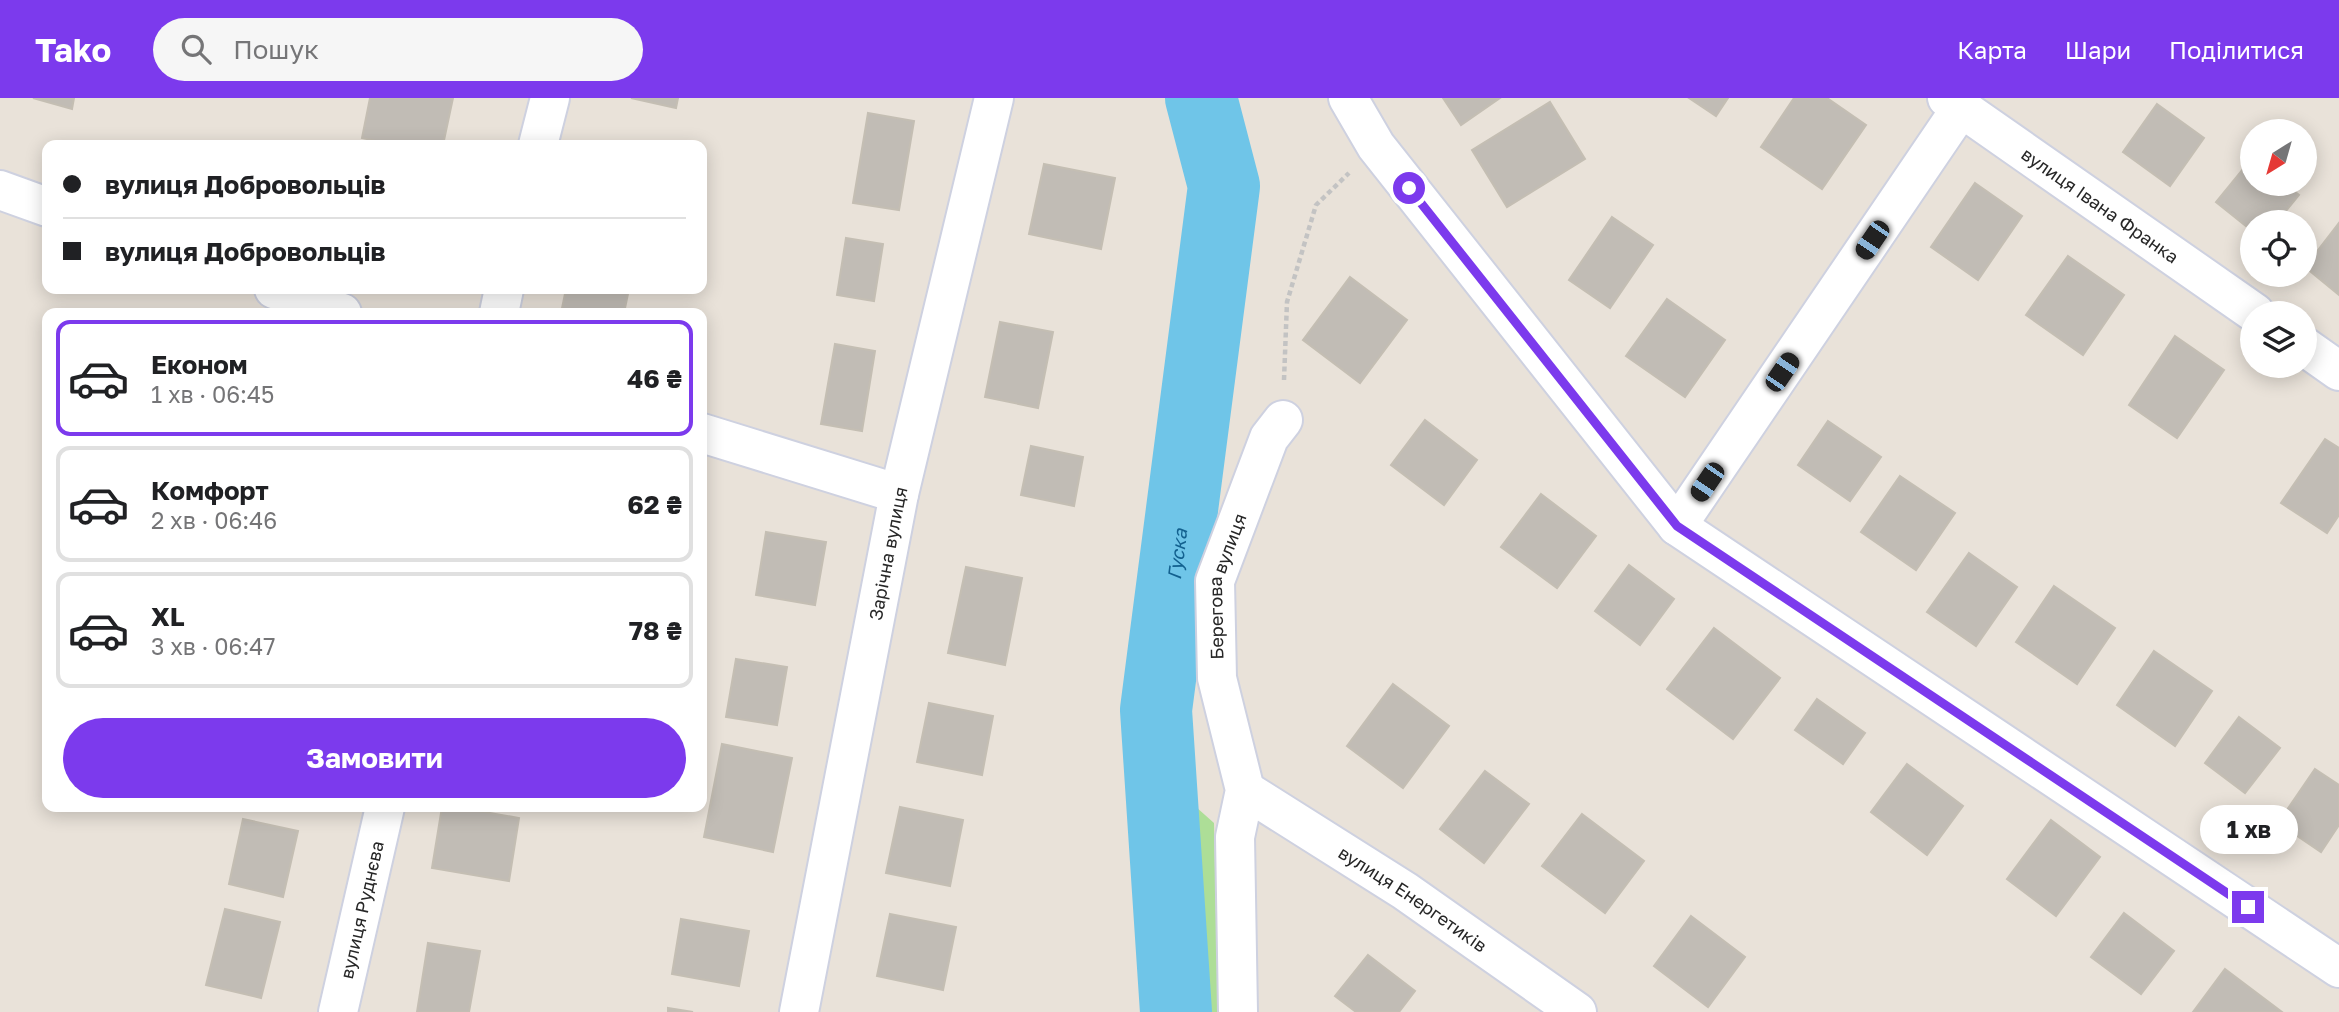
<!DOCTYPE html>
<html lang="uk">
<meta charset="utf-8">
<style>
body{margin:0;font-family:"Golos Text",sans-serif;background:#f6f6f6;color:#202124;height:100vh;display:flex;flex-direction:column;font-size:26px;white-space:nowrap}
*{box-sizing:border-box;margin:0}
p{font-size:23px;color:#757577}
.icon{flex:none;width:38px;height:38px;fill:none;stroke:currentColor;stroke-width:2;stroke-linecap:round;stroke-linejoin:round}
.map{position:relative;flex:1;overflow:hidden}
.drawer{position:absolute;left:42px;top:210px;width:665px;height:504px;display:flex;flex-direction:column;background:#fff;border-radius:14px;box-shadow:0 4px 18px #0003}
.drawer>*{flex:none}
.banner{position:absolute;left:42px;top:42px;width:665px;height:154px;border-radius:14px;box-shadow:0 4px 18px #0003;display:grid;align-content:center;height:154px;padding:0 21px;background:#fff}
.needle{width:46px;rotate:217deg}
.fabs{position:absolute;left:2240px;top:21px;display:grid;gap:14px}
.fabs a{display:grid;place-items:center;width:77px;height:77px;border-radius:50%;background:#fff;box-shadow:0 4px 18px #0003;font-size:35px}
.end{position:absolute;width:32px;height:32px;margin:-16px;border:9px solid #7c3aed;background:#fff;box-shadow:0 0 0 4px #fff}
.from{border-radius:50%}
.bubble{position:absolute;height:49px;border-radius:24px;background:#fff;box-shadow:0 4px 18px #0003;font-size:23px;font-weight:700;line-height:49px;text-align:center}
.car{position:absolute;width:21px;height:42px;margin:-21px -10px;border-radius:9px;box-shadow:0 0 5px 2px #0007;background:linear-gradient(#222 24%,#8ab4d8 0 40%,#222 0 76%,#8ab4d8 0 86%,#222 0)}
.banner b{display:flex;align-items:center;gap:24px;height:66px;font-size:26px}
.banner b+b{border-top:2px solid #e0e0e0}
.banner i{width:18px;height:18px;background:#202124}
ul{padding:12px 0 0;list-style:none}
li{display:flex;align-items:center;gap:21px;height:116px;margin:0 14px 10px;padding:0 7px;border:4px solid #e0e0e0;border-radius:14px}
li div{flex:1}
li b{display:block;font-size:26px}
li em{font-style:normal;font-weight:700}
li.selected{border-color:#7c3aed}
li>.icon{width:63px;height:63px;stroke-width:1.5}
.button{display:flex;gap:14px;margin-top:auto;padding:14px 21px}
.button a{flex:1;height:80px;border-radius:42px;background:#7c3aed;color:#fff;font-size:28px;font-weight:700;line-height:80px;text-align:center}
header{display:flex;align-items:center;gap:42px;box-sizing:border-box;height:98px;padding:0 35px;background:#7c3aed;color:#fff}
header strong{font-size:33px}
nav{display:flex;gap:38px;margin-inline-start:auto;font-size:24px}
.search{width:490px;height:63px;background:#f6f6f6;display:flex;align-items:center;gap:18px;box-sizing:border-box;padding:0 24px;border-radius:38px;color:#757577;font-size:26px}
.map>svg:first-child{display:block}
</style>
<header>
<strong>Tako</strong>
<div class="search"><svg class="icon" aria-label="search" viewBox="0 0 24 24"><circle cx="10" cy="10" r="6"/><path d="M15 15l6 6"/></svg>Пошук</div>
<nav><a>Карта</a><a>Шари</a><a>Поділитися</a></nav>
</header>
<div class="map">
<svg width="2339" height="914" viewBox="0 0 2339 914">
<rect width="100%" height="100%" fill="#e9e2d9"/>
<path fill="#adde97" d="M1134,654L1214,725L1218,914H1141Z"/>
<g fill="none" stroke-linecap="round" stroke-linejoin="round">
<path stroke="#6fc5e8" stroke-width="72" id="s1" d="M1176,914L1156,612L1224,88L1201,0"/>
</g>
<path fill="#c1bcb5" stroke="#c4beb3" stroke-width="2" d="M33,0H74L72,11Z
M370,0H453L443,47H395L362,40Z
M631,0H678L676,10Z
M1443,0H1500L1461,27Z
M1689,0H1728L1716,18Z
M1794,0H1827L1866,27L1822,91L1761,49Z
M1550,4L1585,61L1507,109L1472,52Z
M2157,6L2204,40L2170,88L2123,54Z
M868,15L914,23L899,112L853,105Z
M2252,60V86H2285L2299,97L2277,124H2252V133L2216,104Z
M1044,66L1115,80L1101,151L1029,136Z
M1975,85L2022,118L1978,182L1931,149Z
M1612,119L1653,147L1610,210L1569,182Z
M2339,125V197L2305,169Z
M846,140L883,146L874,203L837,197Z
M2068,158L2124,197L2083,257L2026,217Z
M1350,179L1407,222L1360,285L1303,242Z
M566,191H629L624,215H561Z
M1667,201L1725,242L1685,299L1626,258Z
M1000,224L1053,234L1038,310L985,299Z
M2175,238L2224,272L2177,340L2129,307Z
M835,246L875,253L862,333L821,326Z
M1425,322L1477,362L1444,407L1391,367Z
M1828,323L1881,359L1850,403L1798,367Z
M2325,341L2339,350V417L2327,435L2281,405Z
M1031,348L1083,359L1074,408L1021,397Z
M1900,378L1955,415L1916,472L1861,434Z
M1541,396L1596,438L1557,490L1501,449Z
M766,434L826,444L815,507L756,497Z
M1969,455L2017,489L1976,548L1927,514Z
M1629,467L1674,501L1640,547L1595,513Z
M966,469L1022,480L1005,567L948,555Z
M2054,488L2115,530L2077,586L2016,544Z
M1714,530L1780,580L1733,641L1667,591Z
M2154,553L2212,593L2175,648L2117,607Z
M736,561L787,569L777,627L726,619Z
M1393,586L1449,628L1403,690L1347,648Z
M1817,601L1865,635L1843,666L1795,632Z
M929,605L993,618L982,677L917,664Z
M2239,619L2280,650L2245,695L2205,665Z
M722,646L792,660L773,754L704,739Z
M1907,666L1963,708L1927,757L1871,714Z
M2315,671L2339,687V727L2321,754L2278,725Z
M1485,673L1529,706L1484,765L1440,731Z
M442,709H456L519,720L509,783L432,770Z
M900,709L963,722L950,788L886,775Z
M1582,716L1644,763L1605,815L1542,768Z
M243,721L298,733L283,799L229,786Z
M2051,722L2100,759L2056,818L2007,781Z
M225,811L280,824L261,900L206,887Z
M2124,815L2174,853L2141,896L2091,859Z
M890,816L956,829L943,892L877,878Z
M1691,818L1745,859L1708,909L1654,868Z
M681,821L749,833L739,888L672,876Z
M428,845L480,853L469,914H417Z
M1368,857L1415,893L1399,914H1356L1335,898Z
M2225,871L2282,914H2193Z
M668,910L693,914H668Z"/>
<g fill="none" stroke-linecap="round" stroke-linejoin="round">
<g stroke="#ced1e0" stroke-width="42">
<g id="minor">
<path d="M1348,0L1376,48L1677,428L2339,870"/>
<path id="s2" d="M1947,0L2255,215"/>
<path d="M538,47L550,0"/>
<path d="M0,92L47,109"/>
<path d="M274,191L342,215"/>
<path d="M499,215L504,191"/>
<path d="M2305,249L2339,273"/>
<path d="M702,335L899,396"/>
<path d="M1677,428L1961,10"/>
<path id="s3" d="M1245,692L1405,793L1577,914"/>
<path id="s4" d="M338,914L385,709"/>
<path id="s5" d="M799,914L899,396L994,0"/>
<path id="s6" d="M1238,914L1235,739L1245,692L1217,580L1215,483L1269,340L1283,322"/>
</g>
</g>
<path stroke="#c3c3c3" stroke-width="4.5" stroke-dasharray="5 3.5" stroke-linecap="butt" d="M1284,282L1287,204L1316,107L1349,75"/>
<use href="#minor" stroke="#fff" stroke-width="38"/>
</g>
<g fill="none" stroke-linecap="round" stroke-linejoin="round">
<path stroke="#7c3aed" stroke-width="9" d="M1409,90L1677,428L2248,809"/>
</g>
<g text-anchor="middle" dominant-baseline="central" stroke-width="6" stroke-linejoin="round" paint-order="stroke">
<g font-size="18" fill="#272727" stroke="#fff">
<text stroke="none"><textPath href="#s2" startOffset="187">вулиця Івана Франка</textPath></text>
<text stroke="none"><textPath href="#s5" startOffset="467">Зарічна вулиця</textPath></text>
<text stroke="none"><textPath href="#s6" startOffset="432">Берегова вулиця</textPath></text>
<text stroke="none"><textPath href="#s3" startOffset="200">вулиця Енергетиків</textPath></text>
<text stroke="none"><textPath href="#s4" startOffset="105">вулиця Руднєва</textPath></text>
</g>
<g font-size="19" font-style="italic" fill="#13618f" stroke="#fff">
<text stroke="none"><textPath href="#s1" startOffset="460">Гуска</textPath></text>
</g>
</g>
</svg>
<div class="fabs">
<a><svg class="needle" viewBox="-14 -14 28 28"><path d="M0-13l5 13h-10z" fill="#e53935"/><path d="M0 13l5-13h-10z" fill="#757577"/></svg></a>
<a><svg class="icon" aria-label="locate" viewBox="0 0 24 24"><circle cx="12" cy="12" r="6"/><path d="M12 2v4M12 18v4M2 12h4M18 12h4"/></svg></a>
<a><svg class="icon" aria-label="layers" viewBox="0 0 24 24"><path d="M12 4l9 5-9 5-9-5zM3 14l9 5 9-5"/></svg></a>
</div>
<i class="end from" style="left:1409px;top:90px"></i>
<i class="end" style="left:2248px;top:809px"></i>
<div class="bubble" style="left:2200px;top:707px;width:98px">1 хв</div>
<i class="car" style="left:1872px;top:142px;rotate:214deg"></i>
<i class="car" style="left:1782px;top:274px;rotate:34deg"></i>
<i class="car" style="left:1707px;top:384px;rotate:214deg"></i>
<div class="banner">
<b><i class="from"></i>вулиця Добровольців</b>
<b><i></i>вулиця Добровольців</b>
</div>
<section class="drawer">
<ul>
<li class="selected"><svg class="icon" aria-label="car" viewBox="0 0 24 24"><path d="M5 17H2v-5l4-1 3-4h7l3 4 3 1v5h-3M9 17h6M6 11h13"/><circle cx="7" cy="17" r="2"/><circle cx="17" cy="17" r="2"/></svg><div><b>Економ</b><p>1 хв · 06:45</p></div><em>46 ₴</em></li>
<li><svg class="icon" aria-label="car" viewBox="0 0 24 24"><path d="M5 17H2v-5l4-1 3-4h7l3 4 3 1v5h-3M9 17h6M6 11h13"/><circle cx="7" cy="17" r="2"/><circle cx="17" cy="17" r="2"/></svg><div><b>Комфорт</b><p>2 хв · 06:46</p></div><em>62 ₴</em></li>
<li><svg class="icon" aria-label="car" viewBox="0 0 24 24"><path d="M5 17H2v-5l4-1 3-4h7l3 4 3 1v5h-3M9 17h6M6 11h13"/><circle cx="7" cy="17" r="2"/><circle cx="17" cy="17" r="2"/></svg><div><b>XL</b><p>3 хв · 06:47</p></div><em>78 ₴</em></li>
</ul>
<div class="button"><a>Замовити</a></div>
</section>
</div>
